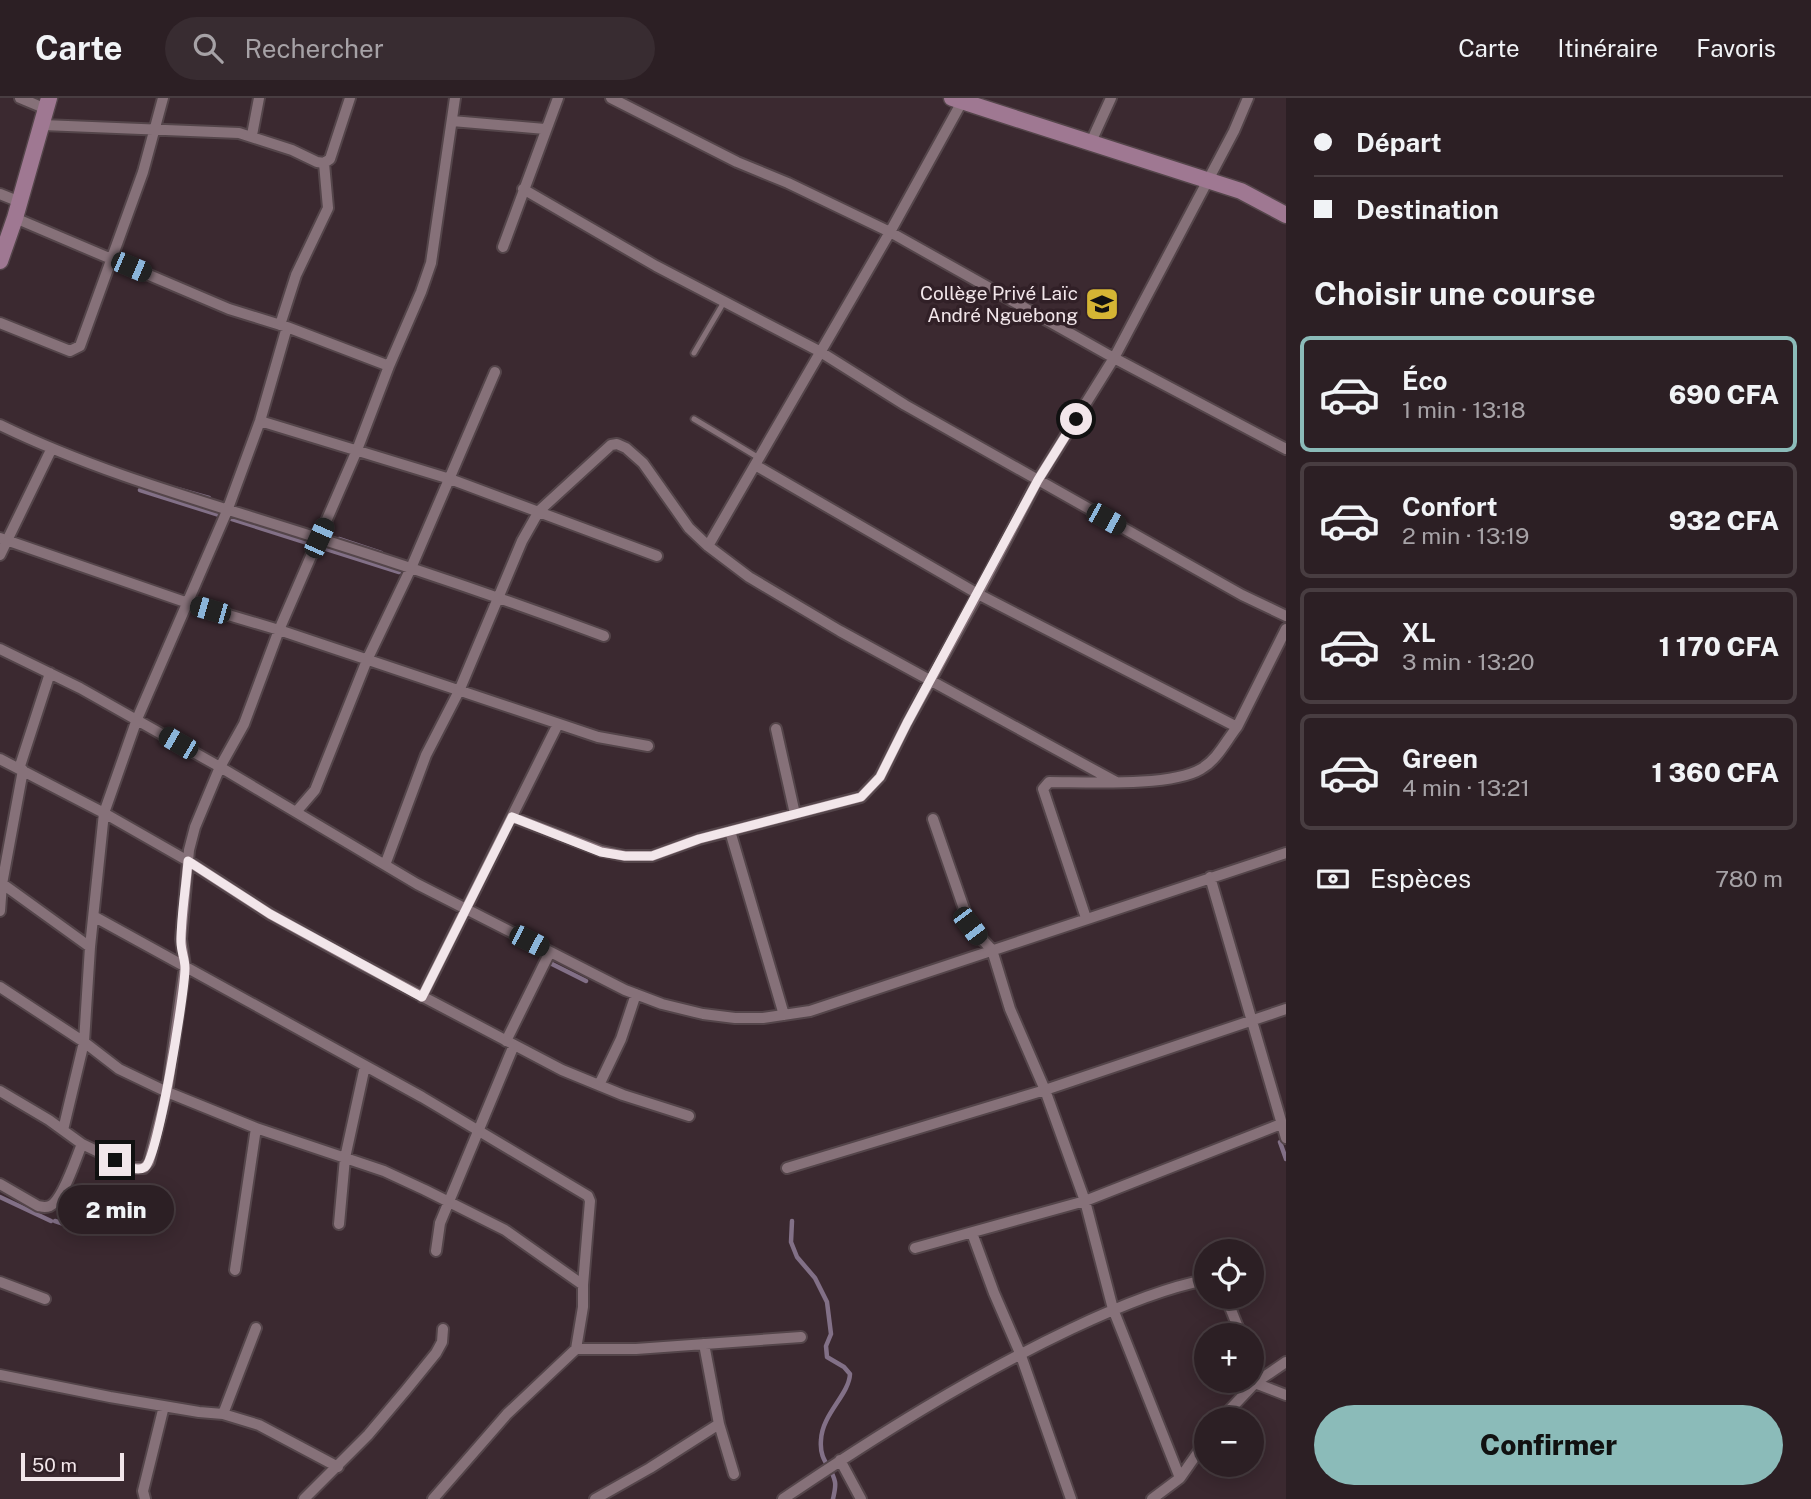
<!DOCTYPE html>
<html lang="fr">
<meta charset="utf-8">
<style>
body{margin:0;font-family:"Public Sans",sans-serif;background:#382c31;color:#f1f3f6;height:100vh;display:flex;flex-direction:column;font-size:26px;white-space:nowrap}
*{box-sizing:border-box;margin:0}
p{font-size:23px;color:#a6a2a6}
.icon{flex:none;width:38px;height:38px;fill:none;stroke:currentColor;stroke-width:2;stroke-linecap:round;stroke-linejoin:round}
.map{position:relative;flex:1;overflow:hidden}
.sheet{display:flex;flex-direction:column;background:#2c1f24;width:525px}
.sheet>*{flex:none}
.hud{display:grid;align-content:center;height:154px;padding:0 28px;background:#2c1f24}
.fabs{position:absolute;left:1194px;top:1141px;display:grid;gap:14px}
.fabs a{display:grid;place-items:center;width:70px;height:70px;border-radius:50%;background:#2c1f24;box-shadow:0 4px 18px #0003,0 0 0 2px #483d41;font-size:35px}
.scale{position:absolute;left:21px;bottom:18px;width:103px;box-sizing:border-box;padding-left:7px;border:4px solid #f2e6ea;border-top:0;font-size:19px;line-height:24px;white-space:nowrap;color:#f2e6ea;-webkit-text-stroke:5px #312027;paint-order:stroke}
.end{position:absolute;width:32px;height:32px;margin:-16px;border:9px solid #f2e6ea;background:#111;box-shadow:0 0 0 4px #111}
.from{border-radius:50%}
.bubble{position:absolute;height:49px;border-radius:24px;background:#2c1f24;box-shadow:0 4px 18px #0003,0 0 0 2px #483d41;font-size:23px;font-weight:800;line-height:49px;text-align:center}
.car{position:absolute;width:21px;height:42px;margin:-21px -10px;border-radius:9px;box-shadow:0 0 5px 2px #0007;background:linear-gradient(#222 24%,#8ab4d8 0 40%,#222 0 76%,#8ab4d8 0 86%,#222 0)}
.hud b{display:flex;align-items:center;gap:24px;height:66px;font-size:26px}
.hud b+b{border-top:2px solid #483d41}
.hud i{width:18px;height:18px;background:#f1f3f6}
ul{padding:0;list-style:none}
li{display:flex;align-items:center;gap:21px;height:116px;margin:0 14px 10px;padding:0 14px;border:4px solid #483d41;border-radius:10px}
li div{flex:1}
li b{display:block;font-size:26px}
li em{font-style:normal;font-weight:800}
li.on{border-color:#8bbbb9}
li>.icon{width:63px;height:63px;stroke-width:1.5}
h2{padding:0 28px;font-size:32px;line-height:84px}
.pay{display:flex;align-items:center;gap:18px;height:77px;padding:0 28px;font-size:26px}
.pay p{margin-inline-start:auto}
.primary-button{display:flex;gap:14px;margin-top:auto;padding:14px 28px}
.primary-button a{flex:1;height:80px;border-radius:42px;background:#8bbbb9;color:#111;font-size:28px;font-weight:800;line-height:80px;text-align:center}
header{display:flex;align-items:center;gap:42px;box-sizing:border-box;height:98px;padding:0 35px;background:#2c1f24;border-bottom:2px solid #483d41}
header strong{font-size:33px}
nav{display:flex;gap:38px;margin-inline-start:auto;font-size:24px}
.search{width:490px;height:63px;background:#382c31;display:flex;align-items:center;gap:18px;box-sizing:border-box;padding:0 24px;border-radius:38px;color:#a6a2a6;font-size:26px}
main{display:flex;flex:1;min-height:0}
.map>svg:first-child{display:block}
</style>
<header>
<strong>Carte</strong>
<div class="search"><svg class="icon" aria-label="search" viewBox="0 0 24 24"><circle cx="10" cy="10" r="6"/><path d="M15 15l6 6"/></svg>Rechercher</div>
<nav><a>Carte</a><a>Itinéraire</a><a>Favoris</a></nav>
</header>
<main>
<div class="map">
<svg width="1286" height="1401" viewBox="0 0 1286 1401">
<rect width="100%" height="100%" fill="#3b2930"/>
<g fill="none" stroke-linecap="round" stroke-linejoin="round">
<path stroke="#827087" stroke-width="4.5" d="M177,391L209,400
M140,392L399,474
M339,441L381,455
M546,863L586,883
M1280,1044L1286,1061
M0,1099L51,1123
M55,1123L76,1130
M792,1123L791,1144L797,1159L815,1180L827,1204L831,1236L826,1248L827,1259L844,1269L850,1276C849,1297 822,1316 821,1342C819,1364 832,1368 835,1384C836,1389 834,1396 833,1401"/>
<g stroke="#54454a" stroke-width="9">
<path id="lane" d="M694,255L724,204
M694,321L759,360"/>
</g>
<g stroke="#54454a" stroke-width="14">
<path id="street" d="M20,0L46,11
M611,0L737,64L788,85L890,134L1114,260L1286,351
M1248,0L1234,33L1114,260L1038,382L978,496L1237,629L1286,531
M452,23L545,31
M43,27L239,35L292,52L317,64L324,65L330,61L350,0
M252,37L259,0
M1091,44L1111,0
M523,91L656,168L819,253L905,307L1242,497L1286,518
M0,96L20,104
M15,120L229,211L287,229L389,268
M503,149L558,0
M0,225L70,253L80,248L143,74L163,0
M280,227L296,177L328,110L324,65
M287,229L260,323L227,413L137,621L104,715L90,849L84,944L119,971L167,994L256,1030L384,1073L425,1092L505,1132L583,1187
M260,323L450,381L657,458
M0,327C103,377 213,406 321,441C416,471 510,503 604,538
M0,440L188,505L279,532L598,639L648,648
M708,448L890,134L964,0
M0,457L51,352
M0,551L80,590L220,669L417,786L625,892L662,906L703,916L735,920H763L810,913L1286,755
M776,631L795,716
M0,661L104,715L188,763L270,816L359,865L562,972L623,997L689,1018
M19,671L50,575
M296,714L315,692L367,562L411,470L495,274
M512,719L601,753L625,758H652L699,741L861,699L880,679L907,625L978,496L755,367
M933,721L970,828L992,852L1010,911L1045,992L1085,1103L1113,1211L1180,1380L1152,1401
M730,733L784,917
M385,767L426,657L459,593L522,443L539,413L611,347L617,346L626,350L643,365L689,430L708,448L749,479L840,533L1116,684
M1210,779L1286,1040
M0,784L90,849
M0,813L2,786L23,672
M95,819L422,999L588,1098L590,1103L583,1187V1209L576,1251L507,1316L433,1401
M1086,820L1043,691L1049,684C1086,684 1171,689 1201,671C1217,662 1226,643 1237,629
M0,889L84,944L63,1032
M422,899L558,626
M506,943L550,854
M599,987L621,941L636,896
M0,993L49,1022L82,1046L132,1070H144L149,1064L167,994L185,868L181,841L189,752L195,729L220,669L244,626L279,532L357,352L389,268L421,194L431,165L455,0
M787,1070L1045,992L1286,911
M0,1086L38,1108C43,1109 45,1110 50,1108C63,1102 76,1060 82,1046
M339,1126L345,1060L365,968
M972,1135L994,1195L1020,1255L1071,1401
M915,1150L1085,1103L1281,1026
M436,1153L440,1125L514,947
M235,1172L256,1030
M0,1184L45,1201
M1226,1199L1241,1237
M576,1251H636L801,1239
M1251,1271L1255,1285L1286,1297
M0,1277L110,1299L199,1314L223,1316L259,1327L338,1369
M223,1316L256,1230
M1221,1321L1255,1285L1286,1264
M719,1326L734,1376
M840,1362L861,1401
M1180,1380L1206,1343
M145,1401L143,1393L164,1308
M304,1401L368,1337L406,1292L436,1255L442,1244L443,1231
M595,1401L650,1370L719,1326L704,1246
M783,1401C876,1338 970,1279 1071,1231C1111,1212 1162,1190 1206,1182"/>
</g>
<g stroke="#54454a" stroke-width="19">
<path id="secondary" d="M952,0L1241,93L1286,117
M0,163L15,120L49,0"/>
</g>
<use href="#lane" stroke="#867179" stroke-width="5"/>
<use href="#street" stroke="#867179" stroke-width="10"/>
<use href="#secondary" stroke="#9f7892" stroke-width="16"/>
</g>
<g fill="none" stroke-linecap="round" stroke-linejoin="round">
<path stroke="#f2e6ea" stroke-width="9" d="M115,1062C123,1066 136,1075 145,1069C158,1060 185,894 185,870C185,861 181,853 181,844C181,817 186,790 188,763L270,816L422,899L512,719L601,754L625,758H652L699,741L861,699L880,679L907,625L1038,382L1076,321"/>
</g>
<defs>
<g id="school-square" transform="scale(1.75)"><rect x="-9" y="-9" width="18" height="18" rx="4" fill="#d5b534" stroke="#312027"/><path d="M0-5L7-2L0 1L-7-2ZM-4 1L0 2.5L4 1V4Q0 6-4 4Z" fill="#111"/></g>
</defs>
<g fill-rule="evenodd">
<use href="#school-square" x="1102" y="206"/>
</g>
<g text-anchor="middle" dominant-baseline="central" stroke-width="7" stroke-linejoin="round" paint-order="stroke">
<g font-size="19" fill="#f2e6ea" stroke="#312027" text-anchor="end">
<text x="1078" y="195">Collège Privé Laïc<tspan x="1078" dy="22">André Nguebong</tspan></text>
</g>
</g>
</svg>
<div class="fabs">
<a><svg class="icon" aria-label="locate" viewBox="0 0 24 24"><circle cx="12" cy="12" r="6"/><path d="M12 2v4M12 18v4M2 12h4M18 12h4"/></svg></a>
<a>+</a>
<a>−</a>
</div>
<div class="scale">50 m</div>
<i class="end from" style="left:1076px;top:321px"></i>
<i class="end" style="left:115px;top:1062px"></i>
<div class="bubble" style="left:58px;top:1087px;width:116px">2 min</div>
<i class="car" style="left:131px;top:169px;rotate:113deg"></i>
<i class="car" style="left:1106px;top:421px;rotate:119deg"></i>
<i class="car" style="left:319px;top:440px;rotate:24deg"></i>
<i class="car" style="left:210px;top:512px;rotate:286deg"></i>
<i class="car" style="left:178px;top:645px;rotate:300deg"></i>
<i class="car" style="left:970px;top:828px;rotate:143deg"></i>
<i class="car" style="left:529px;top:843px;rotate:117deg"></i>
</div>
<section class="sheet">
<div class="hud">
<b><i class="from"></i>Départ</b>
<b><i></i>Destination</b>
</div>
<h2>Choisir une course</h2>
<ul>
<li class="on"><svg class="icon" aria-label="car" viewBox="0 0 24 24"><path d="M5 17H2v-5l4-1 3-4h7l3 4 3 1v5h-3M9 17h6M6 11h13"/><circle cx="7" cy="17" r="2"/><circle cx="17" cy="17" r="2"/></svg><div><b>Éco</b><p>1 min · 13:18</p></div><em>690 CFA</em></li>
<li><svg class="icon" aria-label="car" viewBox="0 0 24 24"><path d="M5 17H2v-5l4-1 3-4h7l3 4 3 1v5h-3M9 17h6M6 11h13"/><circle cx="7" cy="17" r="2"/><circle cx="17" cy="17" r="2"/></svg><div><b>Confort</b><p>2 min · 13:19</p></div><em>932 CFA</em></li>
<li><svg class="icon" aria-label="car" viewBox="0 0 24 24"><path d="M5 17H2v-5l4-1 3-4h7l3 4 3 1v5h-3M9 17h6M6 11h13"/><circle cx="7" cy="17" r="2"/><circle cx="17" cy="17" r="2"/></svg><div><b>XL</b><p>3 min · 13:20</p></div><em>1 170 CFA</em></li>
<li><svg class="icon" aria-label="car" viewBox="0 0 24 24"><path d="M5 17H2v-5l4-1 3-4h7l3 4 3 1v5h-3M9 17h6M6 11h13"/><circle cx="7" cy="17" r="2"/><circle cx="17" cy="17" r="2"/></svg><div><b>Green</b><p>4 min · 13:21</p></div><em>1 360 CFA</em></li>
</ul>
<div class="pay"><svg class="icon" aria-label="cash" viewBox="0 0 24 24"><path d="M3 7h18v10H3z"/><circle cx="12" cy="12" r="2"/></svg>Espèces<p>780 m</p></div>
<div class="primary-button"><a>Confirmer</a></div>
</section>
</main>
